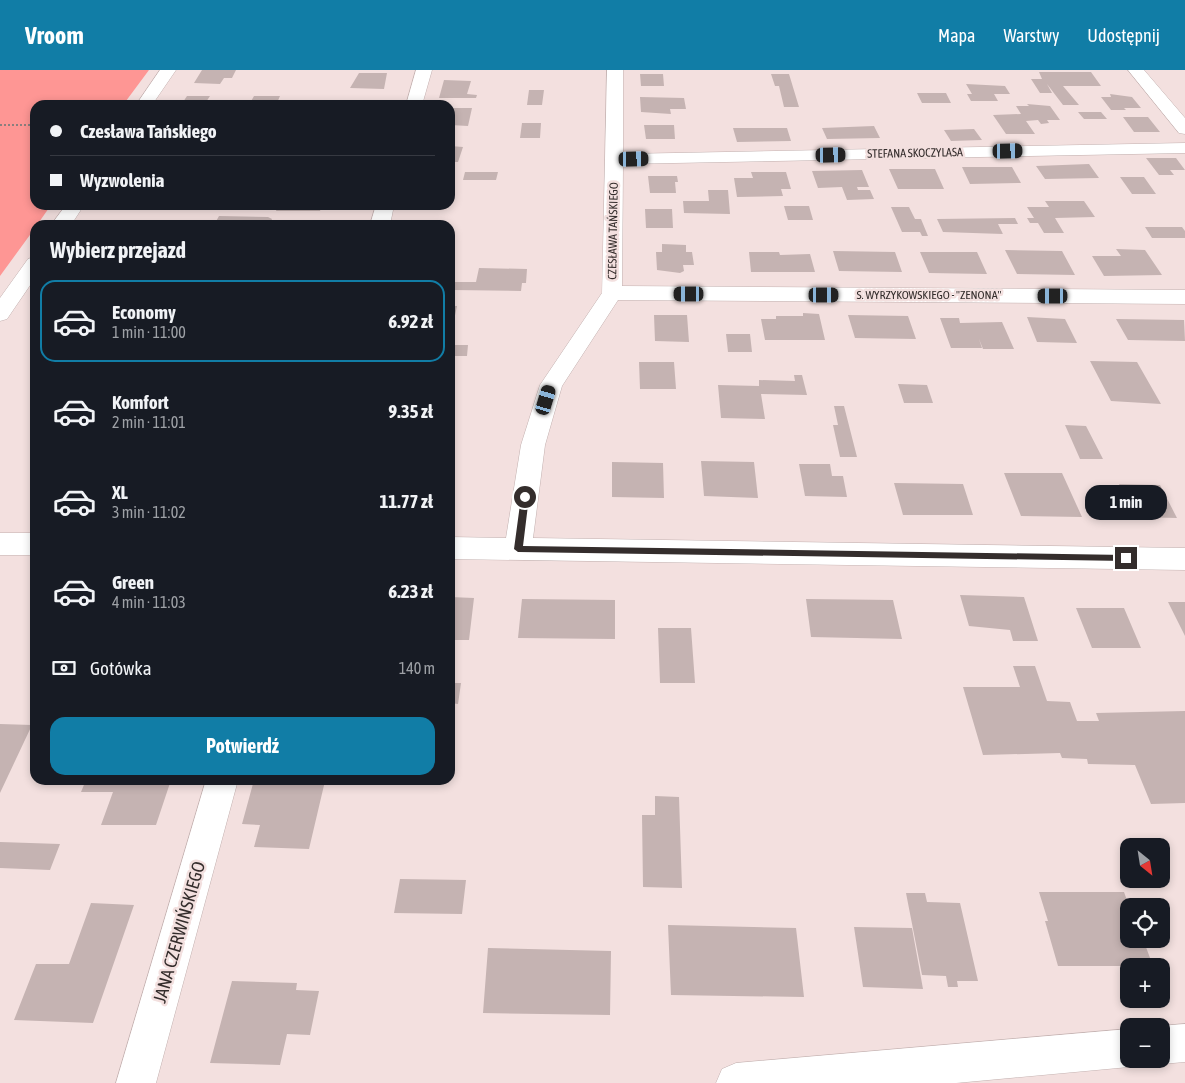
<!DOCTYPE html>
<html lang="pl">
<meta charset="utf-8">
<style>
body{margin:0;font-family:"Asap Condensed",sans-serif;background:#242831;color:#f1f3f6;height:100vh;display:flex;flex-direction:column;font-size:19px;white-space:nowrap}
*{box-sizing:border-box;margin:0}
p{font-size:16px;color:#9ea1a6}
.icon{flex:none;width:28px;height:28px;fill:none;stroke:currentColor;stroke-width:2;stroke-linecap:round;stroke-linejoin:round}
.map{position:relative;flex:1;overflow:hidden}
.sheet{position:absolute;left:30px;top:150px;width:425px;height:565px;display:flex;flex-direction:column;background:#171b24;border-radius:15px;box-shadow:0 2px 8px #0003}
.sheet>*{flex:none}
.guide{position:absolute;left:30px;top:30px;width:425px;height:110px;border-radius:15px;box-shadow:0 2px 8px #0003;display:grid;align-content:center;height:110px;padding:0 20px;background:#171b24}
.needle{width:32px;rotate:150deg}
.buttons{position:absolute;left:1120px;top:768px;display:grid;gap:10px}
.buttons a{display:grid;place-items:center;width:50px;height:50px;border-radius:10px;background:#171b24;box-shadow:0 2px 8px #0003;font-size:25px}
.end{position:absolute;width:22px;height:22px;margin:-11px;border:6px solid #342d2c;background:#fff;box-shadow:0 0 0 2px #fff}
.from{border-radius:50%}
.bubble{position:absolute;height:35px;border-radius:15px;background:#171b24;box-shadow:0 2px 8px #0003;font-size:16px;font-weight:700;line-height:35px;text-align:center}
.car{position:absolute;width:15px;height:30px;margin:-15px -8px;border-radius:6px;box-shadow:0 0 4px 1px #0007;background:linear-gradient(#222 24%,#8ab4d8 0 40%,#222 0 76%,#8ab4d8 0 86%,#222 0)}
.guide b{display:flex;align-items:center;gap:18px;height:48px;font-size:19px}
.guide b+b{border-top:1px solid #363941}
.guide i{width:12px;height:12px;background:#f1f3f6}
ul{padding:0;list-style:none}
li{display:flex;align-items:center;gap:15px;height:82px;margin:0 10px 8px;padding:0 10px;border:2px solid transparent;border-radius:15px}
li div{flex:1}
li b{display:block;font-size:19px}
li em{font-style:normal;font-weight:700}
li.active{border-color:#117da6}
li>.icon{width:45px;height:45px;stroke-width:1.5}
h2{padding:0 20px;font-size:22px;line-height:60px}
.pay{display:flex;align-items:center;gap:12px;height:55px;padding:0 20px;font-size:19px}
.pay p{margin-inline-start:auto}
.button{display:flex;gap:10px;margin-top:auto;padding:10px 20px}
.button a{flex:1;height:58px;border-radius:15px;background:#117da6;color:#fff;font-size:20px;font-weight:700;line-height:58px;text-align:center}
header{display:flex;align-items:center;gap:30px;box-sizing:border-box;height:70px;padding:0 25px;background:#117da6;color:#fff}
header strong{font-size:24px}
nav{display:flex;gap:28px;margin-inline-start:auto;font-size:18px}
.map>svg:first-child{display:block}
</style>
<header>
<strong>Vroom</strong>
<nav><a>Mapa</a><a>Warstwy</a><a>Udostępnij</a></nav>
</header>
<div class="map">
<svg width="1185" height="1013" viewBox="0 0 1185 1013">
<rect width="100%" height="100%" fill="#f3e0df"/>
<path fill="#fe9694" d="M0,0H149L123,35H35V135H51L37,155H35V158L0,206Z"/>
<path fill="#c5b3b2" d="M202,0H236L232,8H224L220,14L194,13Z
M1039,2H1091L1101,16H1063L1079,35H1063L1047,14L1052,23H1040L1031,9H1042Z
M359,3H387L384,19L350,18Z
M640,4H663L664,16H641Z
M771,4H789L799,37H784L779,16H775Z
M444,10L471,11L467,24L477,25L476,28H439Z
M966,14L1005,16L1010,24H994L998,31H971L967,24H972Z
M529,20H544L542,35H527Z
M917,23H946L951,33H922Z
M1110,24L1132,27L1141,38H1124L1126,40H1111L1101,27H1111Z
M187,26H210L204,35H181Z
M254,26H280L276,35H249Z
M640,27L684,28L686,39H670L671,44L641,42Z
M355,30L381,31H383L381,35H353Z
M1027,34L1050,36L1060,50H1047L1049,53L1041,54L1038,50L1026,51L1035,64H1006L993,45L1021,44L1016,36H1029Z
M450,38H472L468,56L450,55Z
M1078,42H1101L1107,49H1084Z
M1123,47H1148L1160,62H1134Z
M522,53H541L540,68H520Z
M644,55H674L675,69H646Z
M874,56L880,68L827,69L822,58Z
M733,58H787L791,71L737,72Z
M974,59L982,70L951,71L944,60Z
M450,76L463,77L458,92H450Z
M1146,88H1176L1185,100H1170L1174,105H1159Z
M1089,94L1099,108L1045,109L1036,96Z
M962,97H1012L1021,113L970,114Z
M889,99H935L944,119H898Z
M862,100L869,117H857L858,120H870L874,129L847,130L842,117L818,118L812,101Z
M465,102H498L496,110H463Z
M751,102H786L791,119H781L783,126L737,127L734,108H753Z
M648,106H677L678,112H675L676,123H650Z
M1120,107H1144L1156,124H1132Z
M708,120H728L730,144L684,143L683,131H709Z
M1045,131H1084L1095,147L1055,148L1064,163H1044L1038,153H1030L1027,148H1034L1027,137H1049Z
M278,135H322L320,141H276Z
M784,136H809L813,150H788Z
M891,137H909L915,149H921L928,166H922L920,162H902Z
M645,139H672L673,158H646Z
M219,146L268,147L272,149L269,155H214Z
M1015,148L1018,154H998L1003,164L943,162L937,149Z
M1145,157H1182L1185,161V168H1152Z
M662,174L686,175V182H692L694,195H683L684,201L680,203L657,200L656,182H662Z
M1116,179L1145,180L1162,205L1104,206L1092,186H1121Z
M1005,180L1062,181L1075,205L1017,204Z
M833,181L895,182L902,202L839,201Z
M749,182H779L780,185L810,184L815,202H751Z
M920,182H977L987,204L929,203Z
M479,198L527,199L526,213H522L521,221L453,220L454,212H476Z
M450,236H457L453,255H450Z
M803,243L819,244L825,270H765L761,249H776V246H803Z
M654,245H687L689,272L655,271Z
M848,245L908,246L916,269L855,268Z
M1027,247L1065,249L1077,273L1037,272Z
M940,248H959L960,253L1002,252L1014,279H983L979,269L982,278H951Z
M1116,249L1184,250L1185,271L1128,270Z
M726,264H750L752,282H728Z
M450,275H468L467,286H450Z
M1090,291L1137,292L1161,334L1111,331Z
M639,292H674L676,319H640Z
M794,305H802L807,325L761,324L765,349L721,348L718,315L759,316V310L795,311Z
M898,314L927,315L933,333H904Z
M834,336H844L857,387H840L833,355H838Z
M1065,355L1086,356L1103,389H1080Z
M701,391L754,392L758,428L704,426Z
M612,392L663,393L664,428L612,427Z
M799,394H830L832,406H843L847,427L805,426Z
M1004,403H1062L1082,447L1021,446Z
M894,413L963,414L973,445H903Z
M1119,414L1160,415L1177,448L1135,447Z
M960,525L1024,527L1038,571H1013L1010,560L969,556Z
M450,527L474,528L469,570H450Z
M522,529L615,530V569L518,568Z
M806,529L893,530L902,569L811,567Z
M1168,532H1185V566Z
M1076,538H1124L1141,578H1092Z
M658,558H691L695,613H660Z
M1013,596H1035L1047,631L1070,632L1077,651H1099L1096,643L1185,641V733L1151,734L1135,695L1088,694L1087,689L1062,688L1060,683L983,685L963,617H1020Z
M450,613H461L458,634L450,633Z
M0,654L32,655L0,723Z
M86,710H171L156,755H101L113,722H81Z
M254,710L325,711L309,779L254,777L260,755L242,754Z
M655,726L679,727L682,818L643,817L642,745H655Z
M0,772L60,774L50,800L0,798Z
M400,809L466,810L462,844L394,843Z
M1039,822H1124L1129,836V869H1143L1153,896H1058L1045,851H1048Z
M906,823H925L927,832L960,833L978,911H957L958,917H948L946,906L922,905Z
M91,833L134,835L93,953L14,950L36,894H69Z
M668,855L796,858L804,927L671,925Z
M854,857L912,858L923,919L863,917Z
M488,878L611,881L610,945L483,943Z
M232,911L297,913L296,920L319,921L310,965L287,964L280,995L210,993Z"/>
<g fill="none" stroke-linecap="round" stroke-linejoin="round">
<g stroke="#c2b0af" stroke-width="1">
<path id="minor" d="M160,0H176L152,35H136Z
M416,0H432L422,35H406Z
M607,0H623V84L1185,73V83L623,94L622,216L1185,220V234L618,230L562,316L545,375L533,468L1185,478V500L450,489V467L506,468L521,375L540,315L602,223Z
M1128,0H1144L1185,48V64L1179,63Z
M66,135H84L71,155H51Z
M376,135H394L390,155H370Z
M35,187V208L7,249L0,251V228L28,189Z
M0,463H35V485H0Z
M206,710H238L156,1013H116Z
M1185,954V992L1161,994L1147,989H1161V956H1159Z
M1129,959V989H1144L1143,992L1129,997L956,1013H716L722,999L736,993Z"/>
</g>
<path stroke="#8b7f7e" stroke-width="2" stroke-dasharray="2 2" stroke-linecap="butt" d="M0,55H35"/>
<use href="#minor" fill="#fff" fill-rule="evenodd"/>
</g>
<path fill="#342d2c" d="M525,424L529,427L523,476L1126,485L1130,488L1126,491L518,482L514,479L521,427Z"/>
<g text-anchor="middle" dominant-baseline="central" stroke-width="5" stroke-linejoin="round" paint-order="stroke">
<g font-size="12" fill="#342d2c" stroke="#f3e0df">
<text transform="translate(915 83) rotate(-1)">STEFANA SKOCZYLASA</text>
<text transform="translate(613 161) rotate(-89)">CZESŁAWA TAŃSKIEGO</text>
<text x="929" y="225">S. WYRZYKOWSKIEGO - "ZENONA"</text>
</g>
<g font-size="18" fill="#342d2c" stroke="#f3e0df">
<text transform="translate(179 862) rotate(-74)">JANA CZERWIŃSKIEGO</text>
</g>
</g>
</svg>
<div class="buttons">
<a><svg class="needle" viewBox="-14 -14 28 28"><path d="M0-13l5 13h-10z" fill="#e53935"/><path d="M0 13l5-13h-10z" fill="#9ea1a6"/></svg></a>
<a><svg class="icon" aria-label="locate" viewBox="0 0 24 24"><circle cx="12" cy="12" r="6"/><path d="M12 2v4M12 18v4M2 12h4M18 12h4"/></svg></a>
<a>+</a>
<a>−</a>
</div>
<i class="end from" style="left:525px;top:427px"></i>
<i class="end" style="left:1126px;top:488px"></i>
<div class="bubble" style="left:1085px;top:415px;width:82px">1 min</div>
<i class="car" style="left:1008px;top:81px;rotate:89deg"></i>
<i class="car" style="left:831px;top:85px;rotate:89deg"></i>
<i class="car" style="left:634px;top:89px;rotate:89deg"></i>
<i class="car" style="left:689px;top:224px;rotate:270deg"></i>
<i class="car" style="left:824px;top:225px;rotate:90deg"></i>
<i class="car" style="left:1053px;top:226px;rotate:270deg"></i>
<i class="car" style="left:546px;top:330px;rotate:17deg"></i>
<div class="guide">
<b><i class="from"></i>Czesława Tańskiego</b>
<b><i></i>Wyzwolenia</b>
</div>
<section class="sheet">
<h2>Wybierz przejazd</h2>
<ul>
<li class="active"><svg class="icon" aria-label="car" viewBox="0 0 24 24"><path d="M5 17H2v-5l4-1 3-4h7l3 4 3 1v5h-3M9 17h6M6 11h13"/><circle cx="7" cy="17" r="2"/><circle cx="17" cy="17" r="2"/></svg><div><b>Economy</b><p>1 min · 11:00</p></div><em>6.92 zł</em></li>
<li><svg class="icon" aria-label="car" viewBox="0 0 24 24"><path d="M5 17H2v-5l4-1 3-4h7l3 4 3 1v5h-3M9 17h6M6 11h13"/><circle cx="7" cy="17" r="2"/><circle cx="17" cy="17" r="2"/></svg><div><b>Komfort</b><p>2 min · 11:01</p></div><em>9.35 zł</em></li>
<li><svg class="icon" aria-label="car" viewBox="0 0 24 24"><path d="M5 17H2v-5l4-1 3-4h7l3 4 3 1v5h-3M9 17h6M6 11h13"/><circle cx="7" cy="17" r="2"/><circle cx="17" cy="17" r="2"/></svg><div><b>XL</b><p>3 min · 11:02</p></div><em>11.77 zł</em></li>
<li><svg class="icon" aria-label="car" viewBox="0 0 24 24"><path d="M5 17H2v-5l4-1 3-4h7l3 4 3 1v5h-3M9 17h6M6 11h13"/><circle cx="7" cy="17" r="2"/><circle cx="17" cy="17" r="2"/></svg><div><b>Green</b><p>4 min · 11:03</p></div><em>6.23 zł</em></li>
</ul>
<div class="pay"><svg class="icon" aria-label="cash" viewBox="0 0 24 24"><path d="M3 7h18v10H3z"/><circle cx="12" cy="12" r="2"/></svg>Gotówka<p>140 m</p></div>
<div class="button"><a>Potwierdź</a></div>
</section>
</div>
